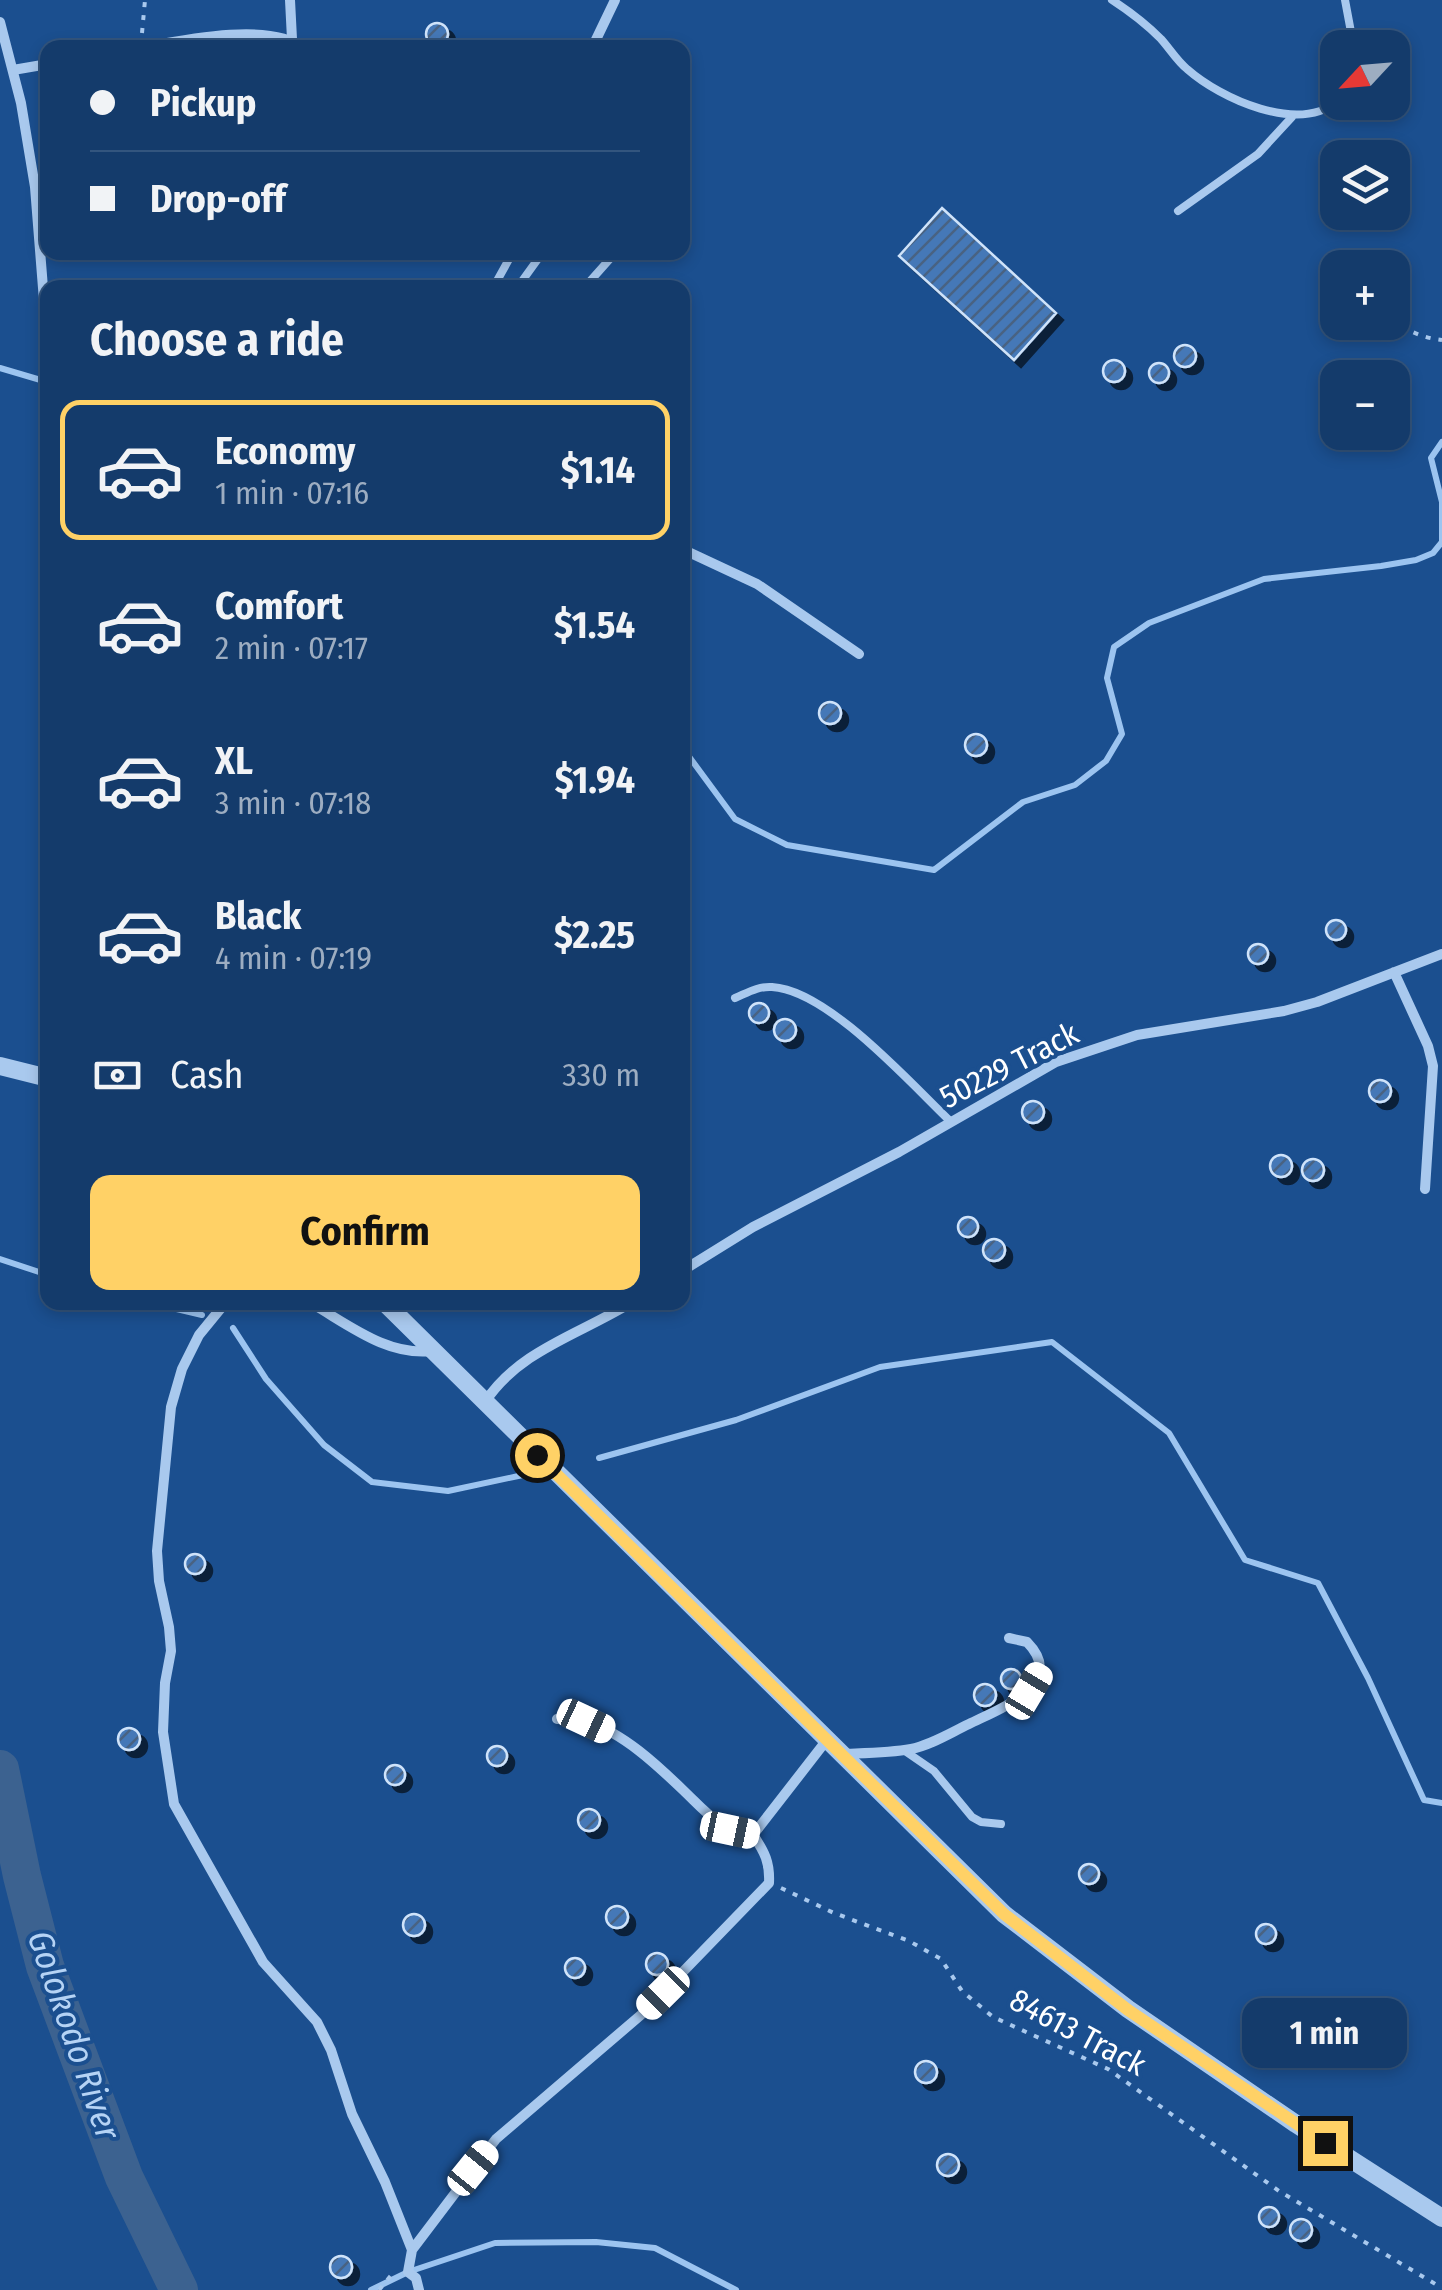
<!DOCTYPE html>
<meta charset="utf-8">
<style>
body{margin:0;font-family:"Fira Sans Condensed",sans-serif;background:#1d4271;color:#f1f3f6;height:100vh;display:flex;flex-direction:column;font-size:38px;white-space:nowrap}
*{box-sizing:border-box;margin:0}
p{font-size:32px;color:#9dadc1}
.icon{flex:none;width:55px;height:55px;fill:none;stroke:currentColor;stroke-width:2;stroke-linecap:round;stroke-linejoin:round}
.map{position:relative;flex:1;overflow:hidden}
.panel{position:absolute;left:40px;top:280px;width:650px;height:1030px;display:flex;flex-direction:column;background:#143b6b;border-radius:20px;box-shadow:0 5px 15px #0003,0 0 0 2px #33557e}
.panel>*{flex:none}
.banner{position:absolute;left:40px;top:40px;width:650px;height:220px;border-radius:20px;box-shadow:0 5px 15px #0003,0 0 0 2px #33557e;display:grid;align-content:center;height:220px;padding:0 50px;background:#143b6b}
.needle{width:65px;rotate:244deg}
.tools{position:absolute;left:1320px;top:30px;display:grid;gap:20px}
.tools a{display:grid;place-items:center;width:90px;height:90px;border-radius:20px;background:#143b6b;box-shadow:0 5px 15px #0003,0 0 0 2px #33557e;font-size:50px}
.end{position:absolute;width:45px;height:45px;margin:-22px;border:12px solid #ffd166;background:#111;box-shadow:0 0 0 5px #111}
.from{border-radius:50%}
.bubble{position:absolute;height:70px;border-radius:20px;background:#143b6b;box-shadow:0 5px 15px #0003,0 0 0 2px #33557e;font-size:32px;font-weight:700;line-height:70px;text-align:center}
.car{position:absolute;width:30px;height:60px;margin:-30px -15px;border-radius:12px;box-shadow:0 0 8px 2px #0007;background:linear-gradient(#fff 24%,#345 0 40%,#fff 0 76%,#345 0 86%,#fff 0)}
.banner b{display:flex;align-items:center;gap:35px;height:95px;font-size:38px}
.banner b+b{border-top:2px solid #33557e}
.banner i{width:25px;height:25px;background:#f1f3f6}
ul{padding:0;list-style:none}
li{display:flex;align-items:center;gap:30px;height:140px;margin:0 20px 15px;padding:0 30px;border:5px solid transparent;border-radius:20px}
li div{flex:1}
li b{display:block;font-size:38px}
li em{font-style:normal;font-weight:700}
li.selected{border-color:#ffd166}
li>.icon{width:90px;height:90px;stroke-width:1.5}
h2{padding:0 50px;font-size:45px;line-height:120px}
.pay{display:flex;align-items:center;gap:25px;height:110px;padding:0 50px;font-size:38px}
.pay p{margin-inline-start:auto}
.cta{display:flex;gap:20px;margin-top:auto;padding:20px 50px}
.cta a{flex:1;height:115px;border-radius:20px;background:#ffd166;color:#111;font-size:40px;font-weight:700;line-height:115px;text-align:center}
.map>svg:first-child{display:block}
</style>
<div class="map">
<svg width="1442" height="2290" viewBox="0 0 1442 2290">
<defs>
<pattern id="building-hatch" width="6" height="6" patternUnits="userSpaceOnUse" patternTransform="scale(2.5)"><rect width="6" height="6" fill="#4478b7"/><path d="M-1 1l2-2M0 6l6-6M5 7l2-2" fill="none" stroke="#486282"/></pattern>
<filter id="shadow"><feDropShadow dx="7" dy="7" stdDeviation="0" flood-color="#0009"/></filter>
</defs>
<rect width="100%" height="100%" fill="#1b4f8f"/>
<g fill="none" stroke-linecap="round" stroke-linejoin="round">
<path stroke="#9cc4f0" stroke-width="6" d="M0,368L44,381
M682,747L735,819L787,845L934,870L1023,802L1075,785L1106,761L1122,734L1107,678L1114,647L1149,623L1264,579L1381,566L1416,560L1433,553L1442,542V502L1431,458L1442,442
M0,1259L48,1275
M147,1302L202,1315
M233,1328L266,1379L324,1445L372,1482L448,1491L523,1475
M599,1458L736,1420L880,1367L1052,1342L1169,1433L1245,1560L1318,1583L1368,1678L1424,1800L1442,1803
M371,2290L408,2272L495,2243L596,2242L655,2248L736,2290"/>
<path stroke="#3c6290" stroke-width="38" d="M0,1769L22,1876L45,1966L124,2177L179,2290"/>
</g>
<path fill="url(#building-hatch)" stroke="#cfe3fa" stroke-width="2.5" filter="url(#shadow)" d="M426 34a11 11 0 1 1 22 0a11 11 0 1 1-22 0Z
M942,208L1056,313L1014,360L899,256Z
M1174 356a11 11 0 1 1 22 0a11 11 0 1 1-22 0Z
M1103 371a11 11 0 1 1 22 0a11 11 0 1 1-22 0Z
M1149 373a10 10 0 1 1 20 0a10 10 0 1 1-20 0Z
M819 713a11 11 0 1 1 22 0a11 11 0 1 1-22 0Z
M965 745a11 11 0 1 1 22 0a11 11 0 1 1-22 0Z
M1326 930a10 10 0 1 1 20 0a10 10 0 1 1-20 0Z
M1248 954a10 10 0 1 1 20 0a10 10 0 1 1-20 0Z
M749 1013a10 10 0 1 1 20 0a10 10 0 1 1-20 0Z
M774 1030a11 11 0 1 1 22 0a11 11 0 1 1-22 0Z
M1369 1091a11 11 0 1 1 22 0a11 11 0 1 1-22 0Z
M1022 1112a11 11 0 1 1 22 0a11 11 0 1 1-22 0Z
M1270 1166a11 11 0 1 1 22 0a11 11 0 1 1-22 0Z
M1302 1170a11 11 0 1 1 22 0a11 11 0 1 1-22 0Z
M958 1227a10 10 0 1 1 20 0a10 10 0 1 1-20 0Z
M983 1250a11 11 0 1 1 22 0a11 11 0 1 1-22 0Z
M185 1564a10 10 0 1 1 20 0a10 10 0 1 1-20 0Z
M1001 1679a10 10 0 1 1 20 0a10 10 0 1 1-20 0Z
M974 1695a11 11 0 1 1 22 0a11 11 0 1 1-22 0Z
M118 1739a11 11 0 1 1 22 0a11 11 0 1 1-22 0Z
M487 1756a10 10 0 1 1 20 0a10 10 0 1 1-20 0Z
M385 1775a10 10 0 1 1 20 0a10 10 0 1 1-20 0Z
M578 1820a11 11 0 1 1 22 0a11 11 0 1 1-22 0Z
M1079 1874a10 10 0 1 1 20 0a10 10 0 1 1-20 0Z
M606 1917a11 11 0 1 1 22 0a11 11 0 1 1-22 0Z
M403 1925a11 11 0 1 1 22 0a11 11 0 1 1-22 0Z
M1256 1934a10 10 0 1 1 20 0a10 10 0 1 1-20 0Z
M646 1964a11 11 0 1 1 22 0a11 11 0 1 1-22 0Z
M565 1968a10 10 0 1 1 20 0a10 10 0 1 1-20 0Z
M915 2072a11 11 0 1 1 22 0a11 11 0 1 1-22 0Z
M937 2165a11 11 0 1 1 22 0a11 11 0 1 1-22 0Z
M1259 2217a10 10 0 1 1 20 0a10 10 0 1 1-20 0Z
M1290 2230a11 11 0 1 1 22 0a11 11 0 1 1-22 0Z
M330 2267a11 11 0 1 1 22 0a11 11 0 1 1-22 0Z"/>
<g fill="none" stroke-linecap="round" stroke-linejoin="round">
<path stroke="#a9c9ee" stroke-width="4" stroke-dasharray="5 8" stroke-linecap="butt" d="M142,33L145,0
M1392,318C1406,331 1423,338 1442,340
M781,1888L834,1913L909,1941L941,1959L962,1991L993,2017L1108,2069L1279,2191L1442,2288
M379,2290L393,2273"/>
<path stroke="#a9c9ee" stroke-width="8" d="M1112,0C1129,11 1147,25 1161,39C1170,49 1177,61 1187,69C1221,99 1298,134 1338,101
M1345,0L1354,48
M1178,211L1258,154L1292,117
M493,288L513,252
M517,288L543,252
M584,288L616,252
M735,998C747,993 758,986 772,987C828,990 911,1084 951,1122
M905,1751L934,1771L972,1817L981,1822L1001,1824"/>
<path stroke="#a9c9ee" stroke-width="10" d="M290,0L292,39
M0,22L21,103L35,187L48,351
M140,48C178,41 271,21 302,48
M592,48L615,0
M13,70L48,64
M682,549L757,584L859,654
M1394,972L1428,1046L1433,1066L1425,1189
M682,1271L753,1227L899,1152L1056,1062L1137,1035L1284,1011L1317,1002L1442,954
M226,1302L199,1335L182,1369L171,1407L157,1551L159,1581L169,1627L171,1651L165,1683L163,1732L174,1804L263,1962L317,2022L331,2050L352,2114L385,2182L412,2250
M309,1302C348,1324 386,1356 432,1351
M485,1402C519,1350 581,1334 632,1302
M557,1719C567,1719 578,1719 588,1722C623,1733 657,1765 683,1790C708,1814 717,1828 753,1835L826,1741
M841,1754C864,1753 889,1753 911,1749C931,1745 950,1733 969,1724C999,1709 1068,1684 1027,1642L1009,1638
M419,2290L416,2278L408,2272L412,2250L496,2139L642,2014L769,1883C770,1863 765,1852 753,1835"/>
<path stroke="#a9c9ee" stroke-width="18" d="M0,1066L48,1078
M384,1302L1004,1914L1128,2009L1296,2124L1442,2218"/>
</g>
<g fill="none" stroke-linecap="round" stroke-linejoin="round">
<path stroke="#ffd166" stroke-width="12" d="M537,1455L1004,1914L1128,2010L1325,2143"/>
</g>
<g text-anchor="middle" dominant-baseline="central" stroke-width="8" stroke-linejoin="round" paint-order="stroke">
<g font-size="32" fill="#fff" stroke="#1b4f8f">
<text transform="translate(1009 1065) rotate(-27)">50229 Track</text>
<text transform="translate(1078 2032) rotate(28)">84613 Track</text>
</g>
<g font-size="35" font-style="italic" fill="#b5d3f5" stroke="#1b4f8f">
<text transform="translate(74 2035) rotate(71)">Golokodo River</text>
</g>
</g>
</svg>
<div class="tools">
<a><svg class="needle" viewBox="-14 -14 28 28"><path d="M0-13l5 13h-10z" fill="#e53935"/><path d="M0 13l5-13h-10z" fill="#9dadc1"/></svg></a>
<a><svg class="icon" aria-label="layers" viewBox="0 0 24 24"><path d="M12 4l9 5-9 5-9-5zM3 14l9 5 9-5"/></svg></a>
<a>+</a>
<a>−</a>
</div>
<i class="end from" style="left:537px;top:1455px"></i>
<i class="end" style="left:1325px;top:2143px"></i>
<div class="bubble" style="left:1242px;top:1998px;width:165px">1 min</div>
<i class="car" style="left:1029px;top:1691px;rotate:31deg"></i>
<i class="car" style="left:586px;top:1721px;rotate:115deg"></i>
<i class="car" style="left:730px;top:1830px;rotate:102deg"></i>
<i class="car" style="left:663px;top:1993px;rotate:225deg"></i>
<i class="car" style="left:473px;top:2168px;rotate:39deg"></i>
<div class="banner">
<b><i class="from"></i>Pickup</b>
<b><i></i>Drop-off</b>
</div>
<section class="panel">
<h2>Choose a ride</h2>
<ul>
<li class="selected"><svg class="icon" aria-label="car" viewBox="0 0 24 24"><path d="M5 17H2v-5l4-1 3-4h7l3 4 3 1v5h-3M9 17h6M6 11h13"/><circle cx="7" cy="17" r="2"/><circle cx="17" cy="17" r="2"/></svg><div><b>Economy</b><p>1 min · 07:16</p></div><em>$1.14</em></li>
<li><svg class="icon" aria-label="car" viewBox="0 0 24 24"><path d="M5 17H2v-5l4-1 3-4h7l3 4 3 1v5h-3M9 17h6M6 11h13"/><circle cx="7" cy="17" r="2"/><circle cx="17" cy="17" r="2"/></svg><div><b>Comfort</b><p>2 min · 07:17</p></div><em>$1.54</em></li>
<li><svg class="icon" aria-label="car" viewBox="0 0 24 24"><path d="M5 17H2v-5l4-1 3-4h7l3 4 3 1v5h-3M9 17h6M6 11h13"/><circle cx="7" cy="17" r="2"/><circle cx="17" cy="17" r="2"/></svg><div><b>XL</b><p>3 min · 07:18</p></div><em>$1.94</em></li>
<li><svg class="icon" aria-label="car" viewBox="0 0 24 24"><path d="M5 17H2v-5l4-1 3-4h7l3 4 3 1v5h-3M9 17h6M6 11h13"/><circle cx="7" cy="17" r="2"/><circle cx="17" cy="17" r="2"/></svg><div><b>Black</b><p>4 min · 07:19</p></div><em>$2.25</em></li>
</ul>
<div class="pay"><svg class="icon" aria-label="cash" viewBox="0 0 24 24"><path d="M3 7h18v10H3z"/><circle cx="12" cy="12" r="2"/></svg>Cash<p>330 m</p></div>
<div class="cta"><a>Confirm</a></div>
</section>
</div>
